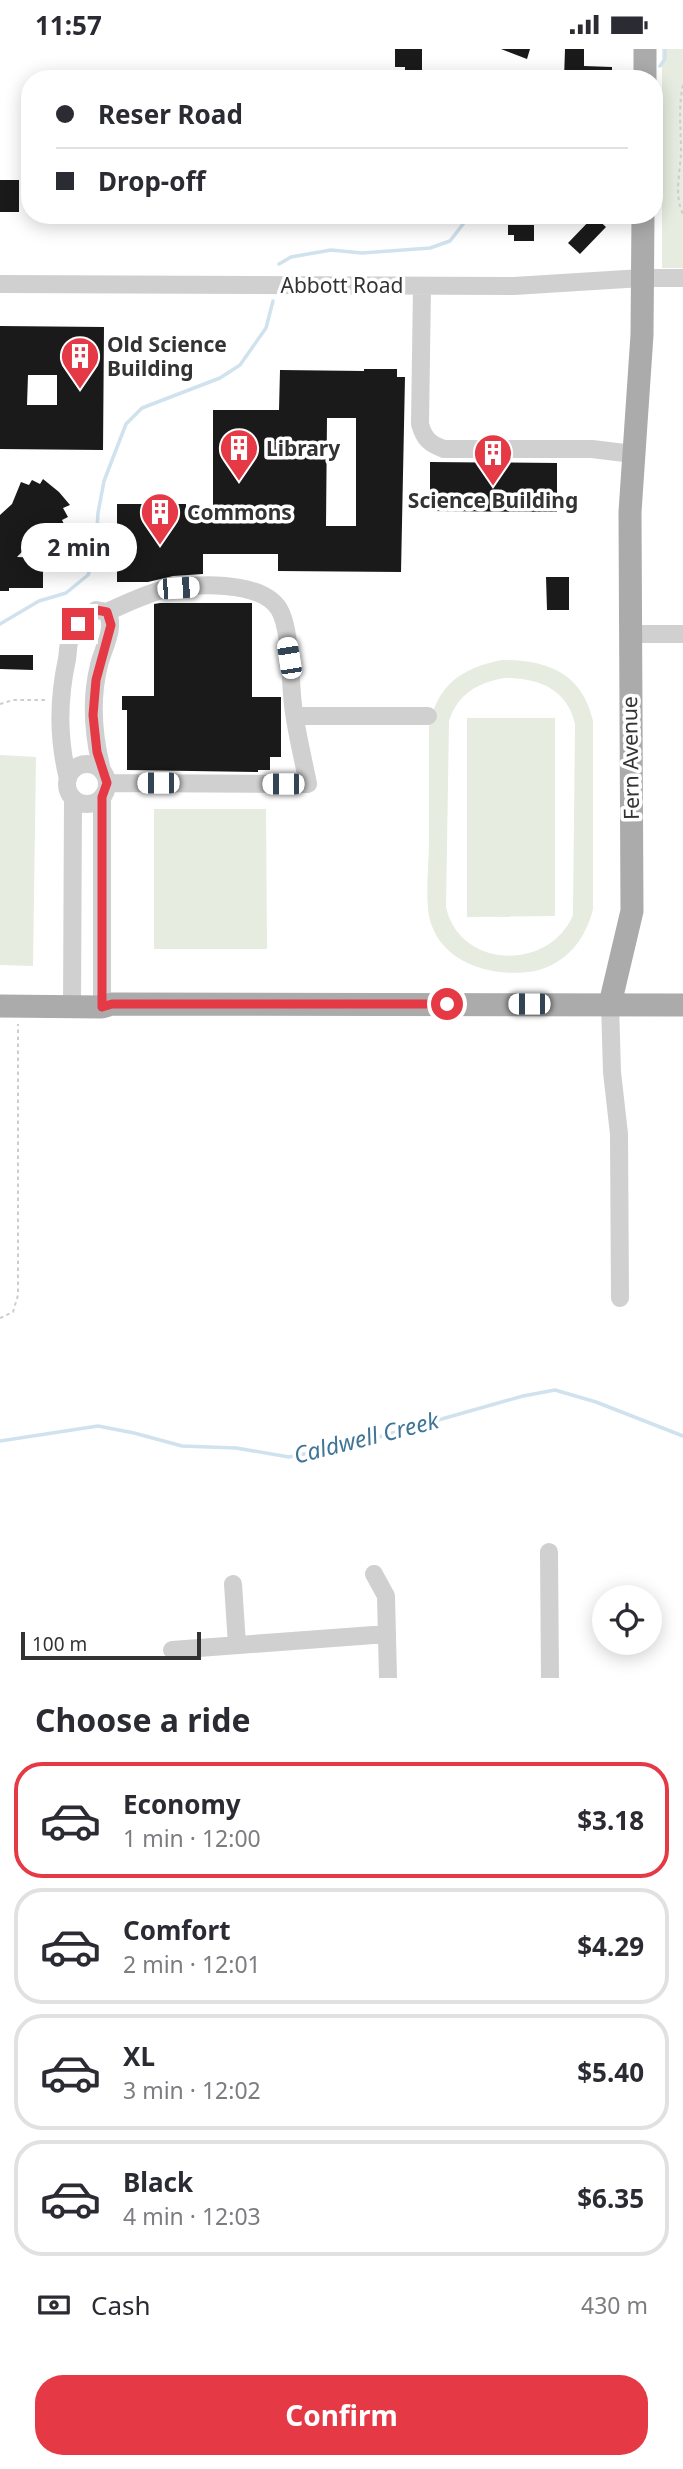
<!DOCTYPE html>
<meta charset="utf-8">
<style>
body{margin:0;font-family:"Noto Sans",sans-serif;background:#f2f2f3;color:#2b2b33;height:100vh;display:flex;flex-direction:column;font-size:26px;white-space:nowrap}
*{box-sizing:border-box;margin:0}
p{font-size:23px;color:#7c7c81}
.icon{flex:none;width:38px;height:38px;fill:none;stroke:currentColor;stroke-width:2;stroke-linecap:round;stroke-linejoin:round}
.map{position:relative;height:1629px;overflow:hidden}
.drawer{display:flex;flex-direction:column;background:#fff;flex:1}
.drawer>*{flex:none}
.guide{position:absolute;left:21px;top:21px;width:642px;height:154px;border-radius:28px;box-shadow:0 4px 18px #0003;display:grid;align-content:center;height:154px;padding:0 35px;background:#fff}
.tools{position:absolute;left:592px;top:1536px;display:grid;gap:14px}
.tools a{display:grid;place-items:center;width:70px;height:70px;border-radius:50%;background:#fff;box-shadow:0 4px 18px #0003;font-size:35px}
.scale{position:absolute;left:21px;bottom:18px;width:180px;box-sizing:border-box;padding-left:7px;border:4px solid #333;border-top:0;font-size:19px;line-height:24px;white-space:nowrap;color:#333;-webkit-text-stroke:5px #fff;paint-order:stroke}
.end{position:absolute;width:32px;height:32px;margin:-16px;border:9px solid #e63946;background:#fff;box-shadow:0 0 0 4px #fff}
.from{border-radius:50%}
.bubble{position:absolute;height:49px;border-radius:24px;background:#fff;box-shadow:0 4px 18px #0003;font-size:23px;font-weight:700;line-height:49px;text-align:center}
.car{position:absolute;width:21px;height:42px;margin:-21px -10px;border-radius:9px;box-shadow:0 0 5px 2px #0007;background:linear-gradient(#fff 24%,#345 0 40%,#fff 0 76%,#345 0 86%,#fff 0)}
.guide b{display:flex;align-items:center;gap:24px;height:66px;font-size:26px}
.guide b+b{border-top:2px solid #e1e1e2}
.guide i{width:18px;height:18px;background:#2b2b33}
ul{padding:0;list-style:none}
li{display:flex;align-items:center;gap:21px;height:116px;margin:0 14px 10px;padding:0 21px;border:4px solid #e1e1e2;border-radius:28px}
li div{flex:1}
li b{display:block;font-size:26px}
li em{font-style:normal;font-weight:700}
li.current{border-color:#e63946}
li>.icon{width:63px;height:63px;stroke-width:1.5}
h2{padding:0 35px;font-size:32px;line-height:84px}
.pay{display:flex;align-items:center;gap:18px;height:77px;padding:0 35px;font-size:26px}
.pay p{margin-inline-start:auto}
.primary-button{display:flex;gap:14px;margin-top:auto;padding:14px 35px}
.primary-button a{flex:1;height:80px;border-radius:28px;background:#e63946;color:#fff;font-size:28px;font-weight:700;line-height:80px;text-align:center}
.status{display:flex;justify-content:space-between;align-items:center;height:49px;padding:0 35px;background:#fff;direction:ltr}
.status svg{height:19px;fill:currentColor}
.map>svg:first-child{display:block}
</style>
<div class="status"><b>11:57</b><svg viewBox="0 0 49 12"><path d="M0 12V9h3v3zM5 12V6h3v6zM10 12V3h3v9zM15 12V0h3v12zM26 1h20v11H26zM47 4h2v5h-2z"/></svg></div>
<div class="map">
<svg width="683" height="1629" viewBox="0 0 683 1629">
<rect width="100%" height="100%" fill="#fff"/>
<path fill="#e6ecdf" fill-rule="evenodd" d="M662,0H683V219H662Z
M502,611C548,611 582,624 593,672V860C586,890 566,915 535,922C490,930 433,912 428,860C426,837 429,813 429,790C429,753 429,716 429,678C437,636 461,619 502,611ZM504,629C537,629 567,639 575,675L573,866C550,922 460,921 446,858L449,672C458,645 477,634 504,629Z
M467,669H555V867L467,868Z
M0,706L36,708L33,917L0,916Z
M154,760H266L267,900H154Z"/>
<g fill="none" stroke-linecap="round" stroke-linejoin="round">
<path stroke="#cfe2ee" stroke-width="3.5" d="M660,17L665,10V0
M279,215L291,208L331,201L362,204L430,199L450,192L470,166
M0,575L39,552L66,544L88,526L95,508L98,464L104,432L126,375L142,359L220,329L240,316L266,279L273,252
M0,1392L98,1377L134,1384L182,1397L236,1399L289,1408L350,1396L523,1347L555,1341L596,1353L683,1387"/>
</g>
<path fill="#1a1a1a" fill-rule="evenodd" d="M395,0H422V30H405V18H395Z
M501,0H530L527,10Z
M565,0H584V17L612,18V30H564Z
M0,131H19V163H0Z
M594,167L606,178L580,205L568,194Z
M508,176H534V192H514V186H508Z
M0,277L104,278L103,401L0,400ZM28,326H57V356H27Z
M364,320H397V328H405L401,523L278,522V505H203V525L173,527L148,533H117V455H186V461H213V361H279L280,321L364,322ZM327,369H356V477H326Z
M430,413L557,414V463L430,462Z
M43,430L59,443L70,456L63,459L68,468L62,471L65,477L40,484L17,508L43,509V539H9V542H0V466L12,455L21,433L29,436L32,431L40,435Z
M546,528H569V561H547Z
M160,554H252V648H281V708H270V721H258V723L127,721V661H122V647H154V555Z
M0,606H33V621L0,620Z"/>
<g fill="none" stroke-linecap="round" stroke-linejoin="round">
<path stroke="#cdcdcd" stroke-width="2" stroke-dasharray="3.5 3.5" stroke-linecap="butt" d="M683,36C678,58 681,80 681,104C680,124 674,147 683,165
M0,655L13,651H47
M0,1269L13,1263L18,1246V975"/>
<path stroke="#d0d0d0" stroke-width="18" d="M0,235L514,237L642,229H683
M422,237L420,375C424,390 430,395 444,400H592L633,405
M107,563C125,555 143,546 162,541C192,534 261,531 279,560C291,579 290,633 293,656C296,682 303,709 308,735L107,734
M629,585H683
M295,667H428
M67 735a20 20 0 1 1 40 0a20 20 0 1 1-40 0Z
M68,730C58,689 58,652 67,610C68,604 68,595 70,589C75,576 86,569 96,561L107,563C116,579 103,599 99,616C90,652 93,686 102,721
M610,955L612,1023L619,1085L620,1249
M72,958L73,749
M102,958V748
M549,1503L550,1629
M374,1525L386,1547L388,1629
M233,1535L237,1596
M172,1601L387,1585"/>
<path stroke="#ababab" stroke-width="23" d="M645,30V0
M610,955L632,862L630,463L642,286L643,166
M0,957L102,958L112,955L683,956"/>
</g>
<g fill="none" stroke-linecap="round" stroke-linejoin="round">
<path stroke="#e63946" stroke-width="9" d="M78,575L96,561L107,563L111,576L96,631L93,666L97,703L107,734L102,748V958L112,955H447"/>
</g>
<defs>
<g id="building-pin" transform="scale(2.0125)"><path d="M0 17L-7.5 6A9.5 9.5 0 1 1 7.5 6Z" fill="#e63946" stroke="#fff"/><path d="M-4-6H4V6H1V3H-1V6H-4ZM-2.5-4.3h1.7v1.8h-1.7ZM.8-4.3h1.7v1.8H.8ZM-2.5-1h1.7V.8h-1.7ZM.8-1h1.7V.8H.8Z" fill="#fff"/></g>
</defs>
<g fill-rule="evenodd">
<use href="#building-pin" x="80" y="307"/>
<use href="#building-pin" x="239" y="399"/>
<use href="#building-pin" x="493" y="404"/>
<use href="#building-pin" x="160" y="463"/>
</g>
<g text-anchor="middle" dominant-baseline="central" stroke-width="7" stroke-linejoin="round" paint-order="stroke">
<g font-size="21" fill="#333" stroke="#fff">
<text x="342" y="236">Abbott Road</text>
<text transform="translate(630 709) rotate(-91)">Fern Avenue</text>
</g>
<g font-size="21" font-weight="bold" fill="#333" stroke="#fff" text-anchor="start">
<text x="107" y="295">Old Science<tspan x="107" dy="24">Building</tspan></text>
<text x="266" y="399">Library</text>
<text x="493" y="451" text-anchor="middle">Science Building</text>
<text x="187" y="463">Commons</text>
</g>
<g font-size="23" font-style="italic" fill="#3f7597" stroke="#fff">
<text transform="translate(366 1388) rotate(-14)">Caldwell Creek</text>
</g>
</g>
</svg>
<div class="tools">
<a><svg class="icon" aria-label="locate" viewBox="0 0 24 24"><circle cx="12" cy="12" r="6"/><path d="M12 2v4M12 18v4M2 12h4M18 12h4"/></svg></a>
</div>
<div class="scale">100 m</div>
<i class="end from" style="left:447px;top:955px"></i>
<i class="end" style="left:78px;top:575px"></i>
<div class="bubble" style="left:21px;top:474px;width:116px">2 min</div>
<i class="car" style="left:178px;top:539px;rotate:86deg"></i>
<i class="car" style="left:289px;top:609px;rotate:351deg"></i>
<i class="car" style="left:158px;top:734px;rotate:270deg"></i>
<i class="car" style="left:283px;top:735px;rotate:270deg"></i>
<i class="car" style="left:529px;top:955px;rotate:270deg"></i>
<div class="guide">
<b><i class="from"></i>Reser Road</b>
<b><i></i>Drop-off</b>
</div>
</div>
<section class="drawer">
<h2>Choose a ride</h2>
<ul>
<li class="current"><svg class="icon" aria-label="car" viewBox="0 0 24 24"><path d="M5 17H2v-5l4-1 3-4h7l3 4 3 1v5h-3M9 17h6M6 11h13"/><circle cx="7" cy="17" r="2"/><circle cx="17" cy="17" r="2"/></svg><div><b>Economy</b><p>1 min · 12:00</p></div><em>$3.18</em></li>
<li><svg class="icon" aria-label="car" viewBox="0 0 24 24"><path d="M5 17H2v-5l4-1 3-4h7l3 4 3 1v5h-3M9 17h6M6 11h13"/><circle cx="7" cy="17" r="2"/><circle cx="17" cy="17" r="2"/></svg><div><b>Comfort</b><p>2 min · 12:01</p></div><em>$4.29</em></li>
<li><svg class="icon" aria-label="car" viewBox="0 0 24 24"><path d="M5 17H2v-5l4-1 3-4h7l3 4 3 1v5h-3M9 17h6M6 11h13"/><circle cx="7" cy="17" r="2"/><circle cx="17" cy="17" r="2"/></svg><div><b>XL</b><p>3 min · 12:02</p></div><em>$5.40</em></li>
<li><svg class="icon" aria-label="car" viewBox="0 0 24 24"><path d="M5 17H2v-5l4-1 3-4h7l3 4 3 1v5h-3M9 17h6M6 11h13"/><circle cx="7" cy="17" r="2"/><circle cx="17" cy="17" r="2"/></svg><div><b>Black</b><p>4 min · 12:03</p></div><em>$6.35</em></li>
</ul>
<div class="pay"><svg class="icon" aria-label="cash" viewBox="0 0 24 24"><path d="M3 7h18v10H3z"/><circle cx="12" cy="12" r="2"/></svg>Cash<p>430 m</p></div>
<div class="primary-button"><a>Confirm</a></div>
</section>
